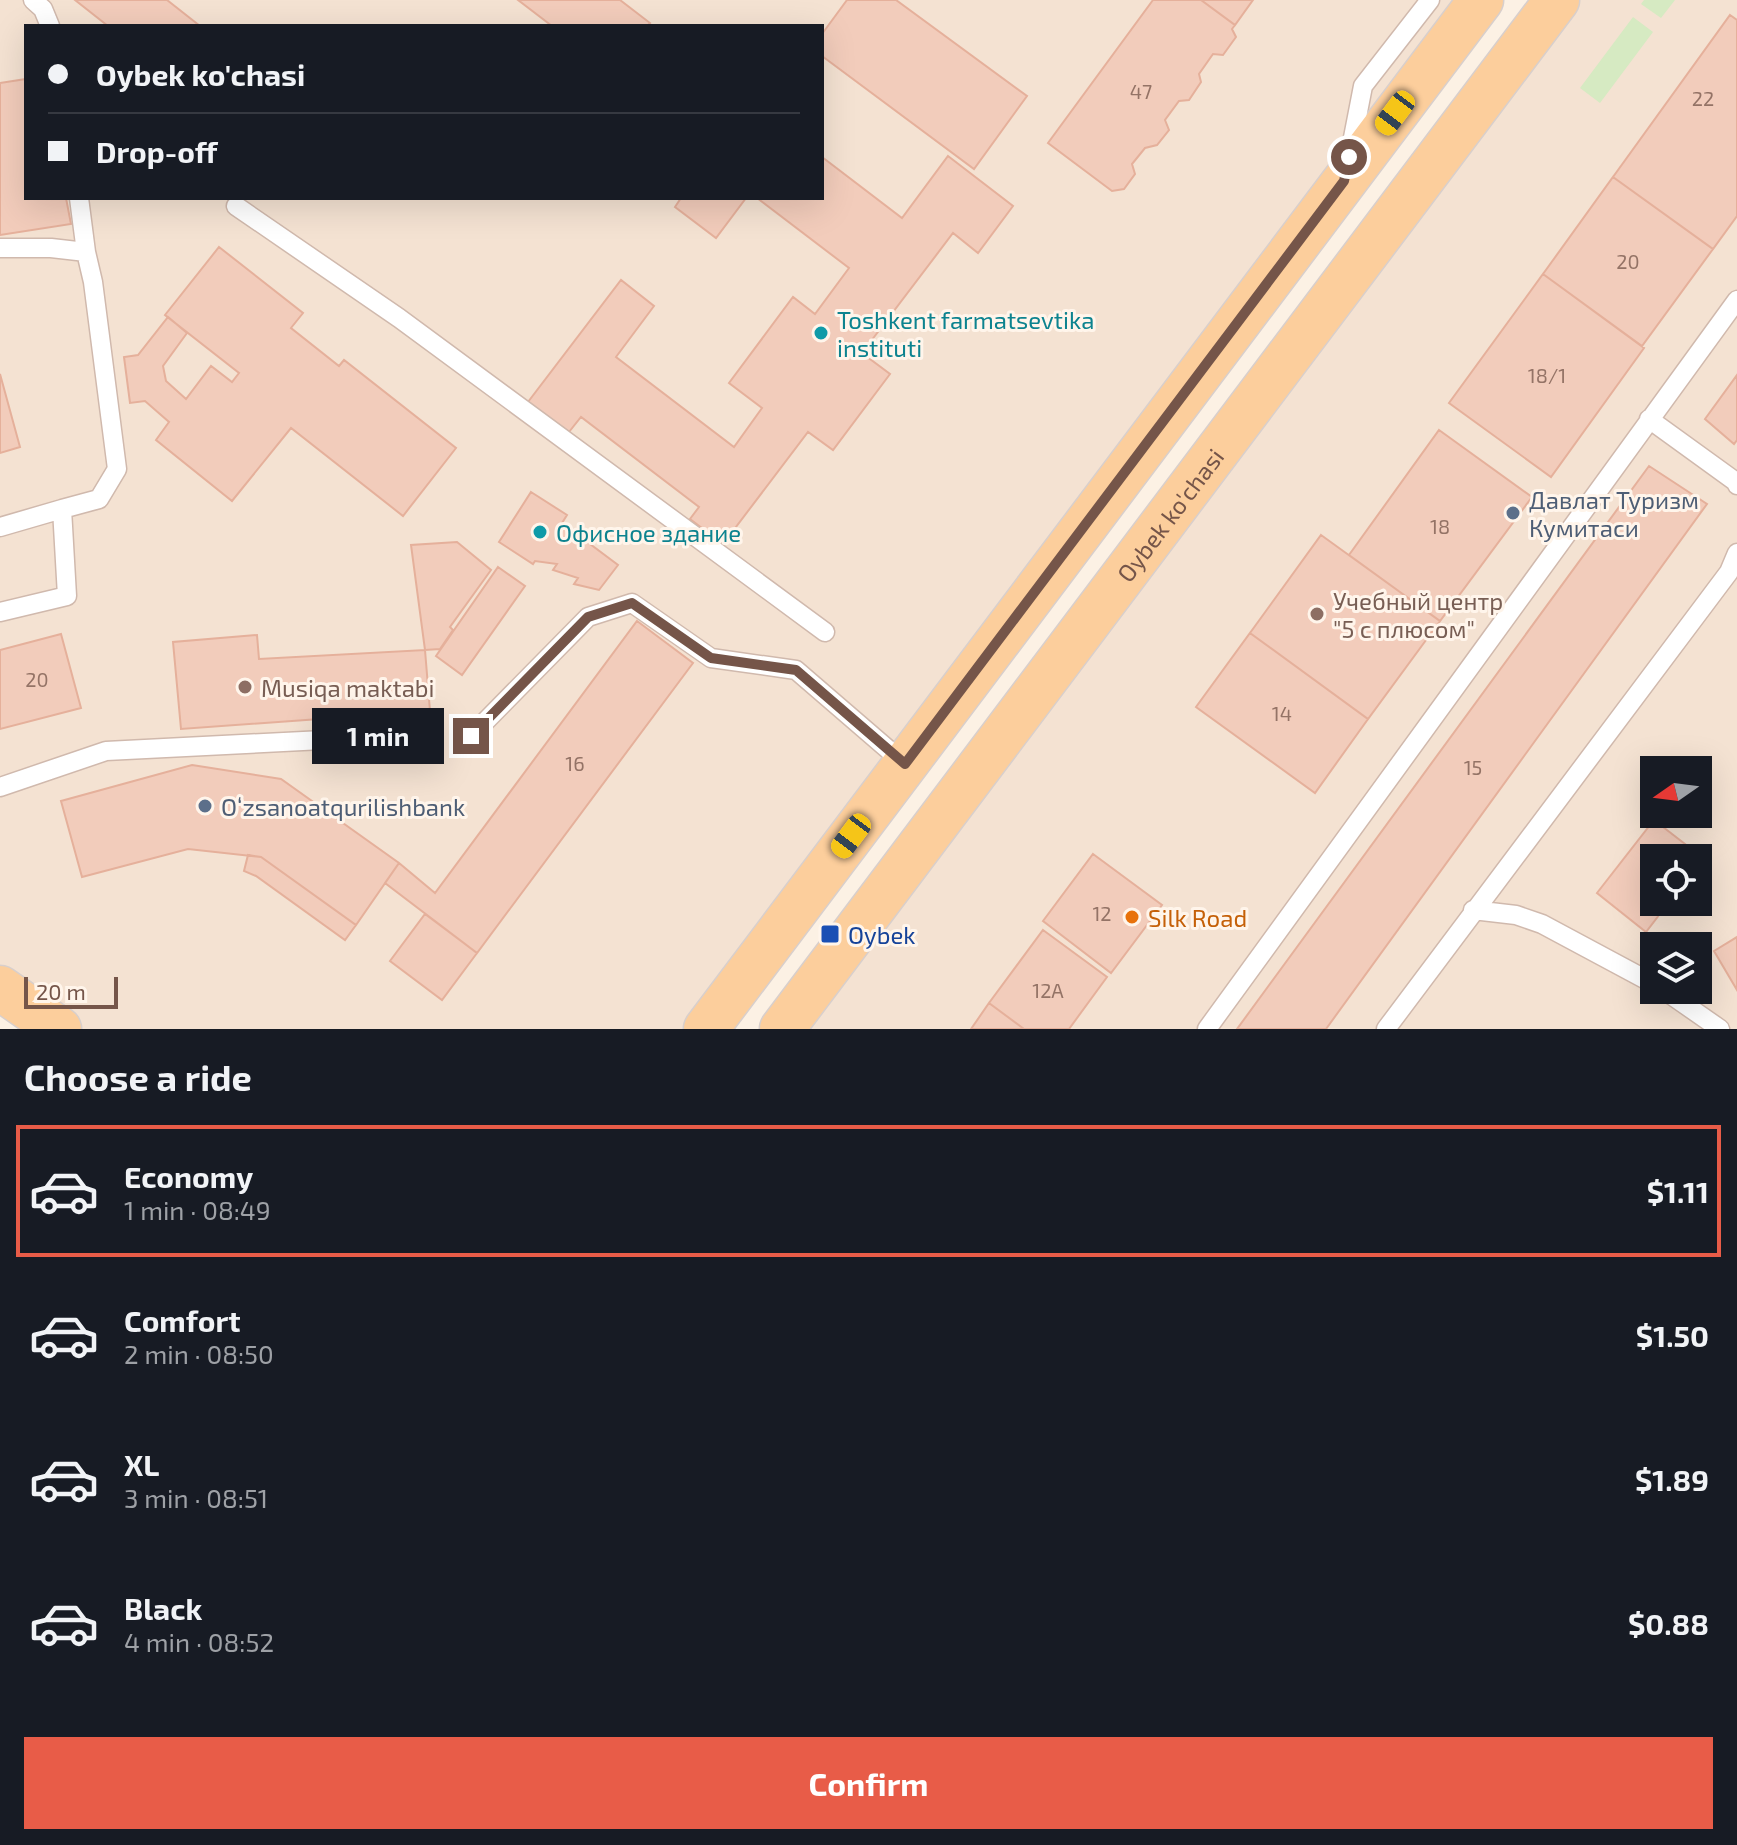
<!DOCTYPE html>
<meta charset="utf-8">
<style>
body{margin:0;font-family:"Exo 2",sans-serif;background:#20242c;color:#f1f3f6;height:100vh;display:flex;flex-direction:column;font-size:30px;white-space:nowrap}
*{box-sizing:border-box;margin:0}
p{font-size:26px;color:#9ea1a6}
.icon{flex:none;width:44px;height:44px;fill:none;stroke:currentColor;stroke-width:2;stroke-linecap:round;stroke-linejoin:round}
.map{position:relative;height:1029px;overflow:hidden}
.sheet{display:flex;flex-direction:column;background:#171b24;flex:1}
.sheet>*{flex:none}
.banner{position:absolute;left:24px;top:24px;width:800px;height:176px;border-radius:0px;box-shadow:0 8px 32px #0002;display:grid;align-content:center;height:176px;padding:0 24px;background:#171b24}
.needle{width:52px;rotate:256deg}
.fabs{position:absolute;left:1640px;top:756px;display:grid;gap:16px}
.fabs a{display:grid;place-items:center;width:72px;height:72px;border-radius:0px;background:#171b24;box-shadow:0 8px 32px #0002;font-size:40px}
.scale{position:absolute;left:24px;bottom:20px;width:94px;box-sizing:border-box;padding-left:8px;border:4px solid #755549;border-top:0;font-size:22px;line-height:28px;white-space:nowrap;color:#755549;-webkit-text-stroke:6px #fff5eb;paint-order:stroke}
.end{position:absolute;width:36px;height:36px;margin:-18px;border:10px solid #755549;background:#fff;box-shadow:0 0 0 4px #fff}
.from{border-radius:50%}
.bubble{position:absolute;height:56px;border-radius:0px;background:#171b24;box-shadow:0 8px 32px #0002;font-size:26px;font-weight:700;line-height:56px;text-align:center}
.car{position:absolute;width:24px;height:48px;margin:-24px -12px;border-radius:10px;box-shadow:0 0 6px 2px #0007;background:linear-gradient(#f5c518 24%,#345 0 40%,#f5c518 0 76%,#345 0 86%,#f5c518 0)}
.banner b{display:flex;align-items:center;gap:28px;height:76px;font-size:30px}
.banner b+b{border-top:2px solid #363941}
.banner i{width:20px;height:20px;background:#f1f3f6}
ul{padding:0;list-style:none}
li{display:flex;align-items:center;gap:24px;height:132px;margin:0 16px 12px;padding:0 8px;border:4px solid transparent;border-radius:0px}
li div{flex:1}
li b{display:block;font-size:30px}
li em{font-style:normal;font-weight:700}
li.selected{border-color:#e85c48}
li>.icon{width:72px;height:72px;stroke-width:1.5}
h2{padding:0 24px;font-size:36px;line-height:96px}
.button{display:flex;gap:16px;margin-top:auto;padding:16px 24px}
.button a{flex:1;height:92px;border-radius:0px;background:#e85c48;color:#fff;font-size:32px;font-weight:700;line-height:92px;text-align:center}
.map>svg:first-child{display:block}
</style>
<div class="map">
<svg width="1737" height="1029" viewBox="0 0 1737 1029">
<rect width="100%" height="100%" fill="#fcf1e4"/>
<path fill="#f4e2d2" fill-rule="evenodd" d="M0,0H1481L706,1029H59L0,988ZM26,26H822V198H26Z
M1557,0H1737V1029H782ZM1654,770H1698V814H1654ZM1654,858H1698V902H1654ZM1654,946H1698V990H1654Z"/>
<path fill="#d6eac2" d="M1644,0H1675L1661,18L1641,4Z
M1633,17L1653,32L1600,103L1580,88Z"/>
<path fill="#f2ccbb" stroke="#e5b09b" stroke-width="2" d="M75,0H167L200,26H108Z
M518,0H620L650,23L647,26H552Z
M847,0H896L1027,96L974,169L822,56V34Z
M1153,0H1201L1235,25L1232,29L1236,37L1223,55L1213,54L1199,74L1201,82L1189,100L1179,101L1165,120L1169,130L1157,145L1145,148L1132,164L1135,174L1124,189L1112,191L1048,143Z
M1201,0H1253L1235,25Z
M1730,15L1737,20V216L1713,249L1613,177Z
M26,79V198H66L71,224L0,235V83Z
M948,156L1013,206L978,253L953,233L862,353L890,374L833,450L808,432L723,544L690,519L699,507L581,417L569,432L528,402L621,280L654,306L616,357L734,447L762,408L729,383L793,297L815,314L849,268L757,198H822V157L902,218Z
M1613,177L1713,249L1642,346L1543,274Z
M681,198H746L716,238L675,207Z
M219,247L303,313L291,328L339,366L344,360L456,448L403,516L291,428L232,501L156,440L169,422L145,401L130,403L124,357L138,355L168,317L187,333L163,366L166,381L186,399L211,366L232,382L239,373L165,315Z
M1543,274L1644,348L1551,477L1449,403Z
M0,374L20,447L0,453Z
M1737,375V440L1734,444L1705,419Z
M1439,430L1532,497L1440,621L1349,555Z
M1649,466L1707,504L1326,1029H1237Z
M531,492L567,515L562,523L618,565L599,590L574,584L578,578L553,570L557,564L535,561L533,564L499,542Z
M1321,535L1440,621L1368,719L1250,633Z
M457,542L491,570L450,627L453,630L440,649L425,650L411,545Z
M498,567L525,586L462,675L436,656Z
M637,621L693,663L477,953L385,883L399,863L435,893Z
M1250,633L1368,719L1315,793L1196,707Z
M61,634L81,708L0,729V650Z
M257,635L259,659L425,650L430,711L181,729L173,642Z
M192,765L281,779L399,863L356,925L261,857L188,849L82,877L61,801Z
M1654,820L1703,858L1698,865V858H1654V902H1669L1646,932L1597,893Z
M1093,854L1162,905L1111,973L1043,921Z
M248,855L261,857L356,925L345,940L256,876L244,871Z
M425,914L477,953L442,1000L390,961Z
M1043,930L1107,977L1069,1029H1024L989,1003Z
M1737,937V990L1714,951Z
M989,1003L1024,1029H971Z"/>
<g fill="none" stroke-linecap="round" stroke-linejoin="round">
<g stroke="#d0b9ad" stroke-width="21">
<path id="service" d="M33,0L43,9L50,26
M1350,153L1363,86L1430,0
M79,198L86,252
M236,206L399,318L825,632
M0,248H51L86,252L93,282L117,469L99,499L62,509
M1649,419L1736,482L1737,485
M0,527L62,509L67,596L0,612
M471,736L588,617L632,603L711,658L796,670L905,764
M0,787L106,751L421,735
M1473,910L1516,915L1542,924L1654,984
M1664,990L1720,1029
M1207,1029L1737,300
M1386,1029L1729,572L1737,553"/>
</g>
<g stroke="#d8cfcc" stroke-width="47">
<g id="primary">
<path d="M0,988L59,1029"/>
<path d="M706,1029L1481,0"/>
<path id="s1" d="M782,1029L1557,0"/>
</g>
</g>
<use href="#service" stroke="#fff" stroke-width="18"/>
<use href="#primary" stroke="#fcce9c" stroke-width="44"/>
</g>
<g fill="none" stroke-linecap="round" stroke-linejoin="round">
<path stroke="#755549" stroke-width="10" d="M471,736L588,617L632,603L711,658L796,670L905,764L1344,181L1349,157"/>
</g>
<g fill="#0f9aa8" stroke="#fff5eb" stroke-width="3">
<circle cx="821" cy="333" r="8"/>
<circle cx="540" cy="532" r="8"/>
</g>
<g fill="#5c6f8a" stroke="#fff5eb" stroke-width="3">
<circle cx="1513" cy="513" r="8"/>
<circle cx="205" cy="806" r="8"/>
</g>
<g fill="#8d6e63" stroke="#fff5eb" stroke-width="3">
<circle cx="1317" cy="614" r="8"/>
<circle cx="245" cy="687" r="8"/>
</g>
<circle fill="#e8710a" stroke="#fff5eb" stroke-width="3" cx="1132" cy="917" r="8"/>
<rect fill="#1a4fb4" stroke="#fff5eb" stroke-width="3" x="820" y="924" width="20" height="20" rx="4"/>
<g text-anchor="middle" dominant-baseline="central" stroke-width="6" stroke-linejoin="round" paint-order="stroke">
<g font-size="20" fill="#947366">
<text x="1141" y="91">47</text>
<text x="1703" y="98">22</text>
<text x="1628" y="261">20</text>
<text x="1547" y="375">18/1</text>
<text x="1440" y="526">18</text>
<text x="37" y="679">20</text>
<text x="1282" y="713">14</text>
<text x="575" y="763">16</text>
<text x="1473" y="767">15</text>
<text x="1102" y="913">12</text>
<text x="1048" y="990">12A</text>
</g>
<g font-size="24" fill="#0d838f" stroke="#fff5eb" text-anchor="start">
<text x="837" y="319">Toshkent farmatsevtika<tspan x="837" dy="28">instituti</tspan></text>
<text x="556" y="532">Офисное здание</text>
</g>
<g font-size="24" fill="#4e5e75" stroke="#fff5eb" text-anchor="start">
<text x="1529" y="499">Давлат Туризм<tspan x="1529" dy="28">Кумитаси</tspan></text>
<text x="221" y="806">Oʻzsanoatqurilishbank</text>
</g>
<g font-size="24" fill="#755549" stroke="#fff5eb">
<text stroke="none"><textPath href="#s1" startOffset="644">Oybek ko'chasi</textPath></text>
</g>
<g font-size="24" fill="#785e54" stroke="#fff5eb" text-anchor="start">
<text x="1333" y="600">Учебный центр<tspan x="1333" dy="28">"5 с плюсом"</tspan></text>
<text x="261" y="687">Musiqa maktabi</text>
</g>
<g font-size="24" fill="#c56008" stroke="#fff5eb" text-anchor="start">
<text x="1148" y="917">Silk Road</text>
</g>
<g font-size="24" fill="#164399" stroke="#fff5eb" text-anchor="start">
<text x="848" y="934">Oybek</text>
</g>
</g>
</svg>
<div class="fabs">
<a><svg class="needle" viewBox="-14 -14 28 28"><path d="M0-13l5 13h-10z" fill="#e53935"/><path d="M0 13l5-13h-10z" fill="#9ea1a6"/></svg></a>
<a><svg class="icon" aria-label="locate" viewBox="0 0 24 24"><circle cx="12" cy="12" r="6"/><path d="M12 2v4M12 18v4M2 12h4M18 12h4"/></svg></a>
<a><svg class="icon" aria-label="layers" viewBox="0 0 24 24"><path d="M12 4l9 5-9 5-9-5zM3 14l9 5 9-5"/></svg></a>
</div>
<div class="scale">20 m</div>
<i class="end from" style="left:1349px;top:157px"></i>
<i class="end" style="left:471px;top:736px"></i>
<div class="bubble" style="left:312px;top:708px;width:132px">1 min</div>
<i class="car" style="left:1395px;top:113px;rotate:217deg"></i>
<i class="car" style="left:851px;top:836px;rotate:217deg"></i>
<div class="banner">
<b><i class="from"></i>Oybek ko'chasi</b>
<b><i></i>Drop-off</b>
</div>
</div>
<section class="sheet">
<h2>Choose a ride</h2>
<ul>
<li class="selected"><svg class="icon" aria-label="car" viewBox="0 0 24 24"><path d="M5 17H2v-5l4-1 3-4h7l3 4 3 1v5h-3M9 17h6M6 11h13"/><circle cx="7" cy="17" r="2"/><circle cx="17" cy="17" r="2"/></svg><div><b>Economy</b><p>1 min · 08:49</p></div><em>$1.11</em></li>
<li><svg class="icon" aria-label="car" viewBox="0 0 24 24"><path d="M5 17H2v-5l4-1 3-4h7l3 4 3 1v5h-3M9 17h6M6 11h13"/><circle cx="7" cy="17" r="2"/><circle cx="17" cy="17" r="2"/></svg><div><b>Comfort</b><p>2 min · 08:50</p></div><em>$1.50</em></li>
<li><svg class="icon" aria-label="car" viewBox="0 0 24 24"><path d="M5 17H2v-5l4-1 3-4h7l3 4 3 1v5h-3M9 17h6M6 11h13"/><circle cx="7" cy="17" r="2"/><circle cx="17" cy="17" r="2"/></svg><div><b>XL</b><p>3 min · 08:51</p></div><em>$1.89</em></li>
<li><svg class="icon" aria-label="car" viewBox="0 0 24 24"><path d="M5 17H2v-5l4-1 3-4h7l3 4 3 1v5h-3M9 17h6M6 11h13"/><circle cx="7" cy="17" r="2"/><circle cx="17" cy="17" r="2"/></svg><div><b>Black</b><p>4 min · 08:52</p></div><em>$0.88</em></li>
</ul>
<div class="button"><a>Confirm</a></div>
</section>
